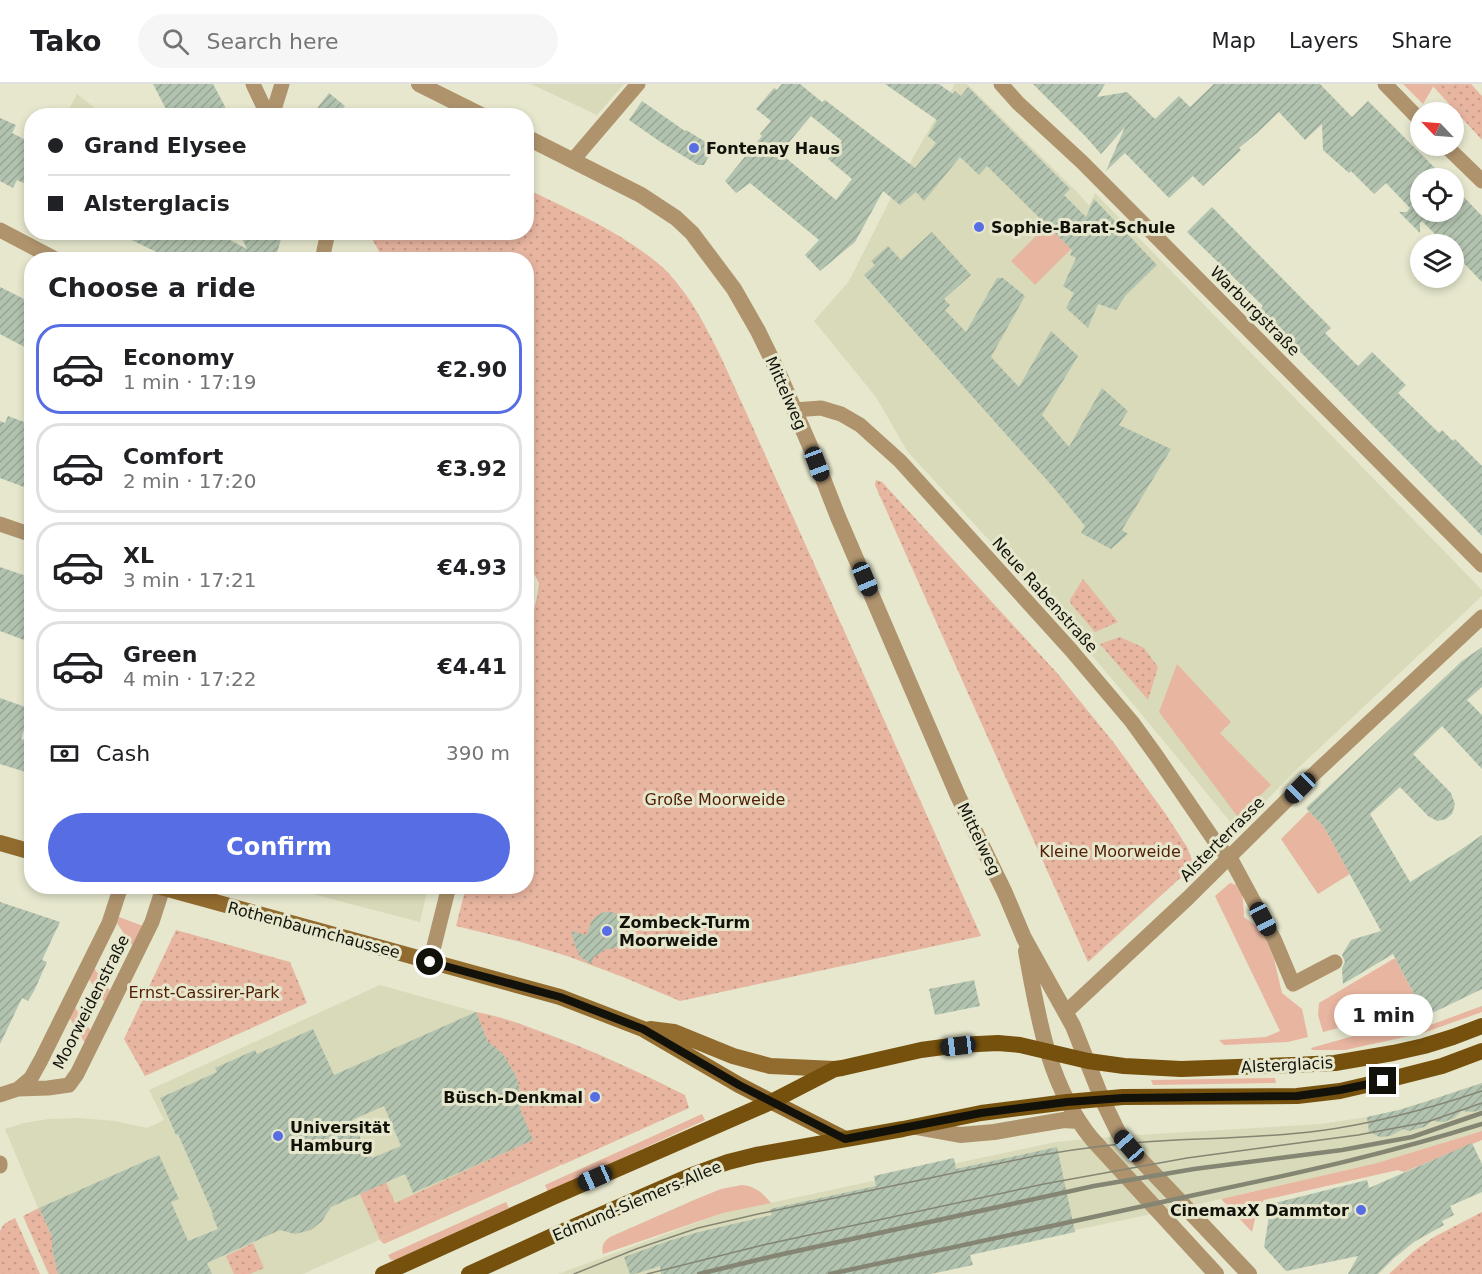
<!DOCTYPE html>
<meta charset="utf-8">
<style>
body{margin:0;font-family:"DejaVu Sans",sans-serif;background:#f6f6f6;color:#202124;height:100vh;display:flex;flex-direction:column;font-size:22px;white-space:nowrap}
*{box-sizing:border-box;margin:0}
p{font-size:20px;color:#757577}
.icon{flex:none;width:33px;height:33px;fill:none;stroke:currentColor;stroke-width:2;stroke-linecap:round;stroke-linejoin:round}
.map{position:relative;flex:1;overflow:hidden}
.sheet{position:absolute;left:24px;top:168px;width:510px;height:642px;display:flex;flex-direction:column;background:#fff;border-radius:24px;box-shadow:0 3px 9px #0003}
.sheet>*{flex:none}
.hud{position:absolute;left:24px;top:24px;width:510px;height:132px;border-radius:24px;box-shadow:0 3px 9px #0003;display:grid;align-content:center;height:132px;padding:0 24px;background:#fff}
.needle{width:39px;rotate:295deg}
.fabs{position:absolute;left:1410px;top:18px;display:grid;gap:12px}
.fabs a{display:grid;place-items:center;width:54px;height:54px;border-radius:50%;background:#fff;box-shadow:0 3px 9px #0003;font-size:30px}
.end{position:absolute;width:27px;height:27px;margin:-14px;border:8px solid #12120a;background:#fff;box-shadow:0 0 0 3px #fff}
.from{border-radius:50%}
.bubble{position:absolute;height:42px;border-radius:21px;background:#fff;box-shadow:0 3px 9px #0003;font-size:20px;font-weight:600;line-height:42px;text-align:center}
.car{position:absolute;width:18px;height:36px;margin:-18px -9px;border-radius:8px;box-shadow:0 0 4px 2px #0007;background:linear-gradient(#222 24%,#8ab4d8 0 40%,#222 0 76%,#8ab4d8 0 86%,#222 0)}
.hud b{display:flex;align-items:center;gap:21px;height:57px;font-size:22px}
.hud b+b{border-top:2px solid #e0e0e0}
.hud i{width:15px;height:15px;background:#202124}
ul{padding:0;list-style:none}
li{display:flex;align-items:center;gap:18px;height:90px;margin:0 12px 9px;padding:0 12px;border:3px solid #e0e0e0;border-radius:24px}
li div{flex:1}
li b{display:block;font-size:22px}
li em{font-style:normal;font-weight:600}
li.current{border-color:#566de3}
li>.icon{width:54px;height:54px;stroke-width:1.5}
h2{padding:0 24px;font-size:27px;line-height:72px}
.pay{display:flex;align-items:center;gap:15px;height:66px;padding:0 24px;font-size:22px}
.pay p{margin-inline-start:auto}
.button{display:flex;gap:12px;margin-top:auto;padding:12px 24px}
.button a{flex:1;height:69px;border-radius:36px;background:#566de3;color:#fff;font-size:24px;font-weight:600;line-height:69px;text-align:center}
header{display:flex;align-items:center;gap:36px;box-sizing:border-box;height:84px;padding:0 30px;background:#fff;border-bottom:2px solid #e0e0e0}
header strong{font-size:28px}
nav{display:flex;gap:33px;margin-inline-start:auto;font-size:21px}
.search{width:420px;height:54px;background:#f6f6f6;display:flex;align-items:center;gap:15px;box-sizing:border-box;padding:0 21px;border-radius:33px;color:#757577;font-size:22px}
.map>svg:first-child{display:block}
</style>
<header>
<strong>Tako</strong>
<div class="search"><svg class="icon" aria-label="search" viewBox="0 0 24 24"><circle cx="10" cy="10" r="6"/><path d="M15 15l6 6"/></svg>Search here</div>
<nav><a>Map</a><a>Layers</a><a>Share</a></nav>
</header>
<div class="map">
<svg width="1482" height="1190" viewBox="0 0 1482 1190">
<defs>
<pattern id="park-dots" width="8" height="8" patternUnits="userSpaceOnUse" patternTransform="scale(1.5)"><rect width="8" height="8" fill="#e7b5a0"/><path d="M2 2h.1M6 6h.1" fill="none" stroke="#c59b88" stroke-width="1.8" stroke-linecap="round"/></pattern>
<pattern id="building-hatch" width="6" height="6" patternUnits="userSpaceOnUse" patternTransform="scale(1.5)"><rect width="6" height="6" fill="#b2c3af"/><path d="M-1 1l2-2M0 6l6-6M5 7l2-2" fill="none" stroke="#98a695"/></pattern>
</defs>
<rect width="100%" height="100%" fill="#e6e7cd"/>
<path fill="#d9dab9" d="M531,0H624L597,31Z
M955,0H967L1080,111L1089,122L1095,109L1482,506V512L1296,686L1237,746L1138,626L1059,532L907,367L876,313L814,237L849,197L898,100Z
M77,10L100,28L98,31H66Z
M285,803L428,802V803L420,838Z
M380,901L494,933L557,1069L545,1082L303,1190H48L26,1138L41,1131L5,1045L24,1039L49,1035L80,1034L115,1037L147,1044L164,1036L149,1006Z
M1482,999V1047L1377,1079L1186,1123L864,1190H558L723,1129L1056,1058L1120,1052L1321,1040L1367,1033L1399,1026Z"/>
<path fill="#e7b5a0" d="M1403,0H1431L1433,3L1423,20Z
M1047,141L1071,165L1035,201L1011,177Z
M1177,580L1231,638L1220,649L1271,701L1238,733L1159,628Z
M1309,727L1324,743L1350,790L1318,810L1281,755Z
M1230,799C1232,800 1236,800 1239,802C1243,807 1244,826 1244,833L1262,846L1274,875L1282,909L1302,925L1308,953L1288,958L1224,961L1219,956L1266,953L1280,947L1215,812Z
M119,833L143,842L133,862L116,838Z
M1395,874L1414,910L1420,927L1411,926L1402,927L1323,948L1318,931L1319,919Z
M94,884L111,908L105,919L89,895Z
M74,922L91,947L85,959L69,933Z
M1482,922V928L1423,949L1345,966H1312L1311,964L1357,951L1397,950L1422,944Z
M1275,994L1276,999L1153,1001L1151,996Z
M702,1030L705,1036L548,1108L545,1101Z
M1482,1047V1056L1404,1088L1398,1086L1264,1116L1257,1126L1252,1148L1221,1115L1377,1079Z
M552,1078L561,1081L384,1160L380,1156Z
M742,1101C755,1102 763,1109 771,1119L723,1129L603,1170C601,1162 604,1157 610,1153L694,1116L721,1105Z
M506,1118L509,1124L395,1176H391L388,1171Z"/>
<path fill="url(#park-dots)" d="M1431,0H1471L1482,12V56Z
M527,105C570,126 616,146 654,176C696,208 724,281 746,328L981,852L680,917L623,893L567,872L521,858L456,842L466,803L526,802V558L537,513L539,499L526,475V176L383,175L369,149L526,148Z
M876,396L882,398L1057,589L1114,659L1165,729L1187,763L1192,776L1189,786L1088,878L875,401Z
M1083,495L1118,538L1095,548L1071,520L1070,516Z
M1120,553L1144,564L1158,583L1148,616L1100,560Z
M176,846L290,878L307,919L145,992L124,955Z
M476,928C499,932 521,940 542,948C592,966 639,988 685,1011L689,1024L562,1081L552,1078L380,1156L360,1110L386,1098L395,1119L532,1056L520,1025L519,1003L516,992L505,973L497,965L488,958Z
M39,1124L52,1152V1164L58,1190H49L23,1132Z
M1482,1128V1190H1389L1414,1167L1434,1153Z
M15,1134L40,1190H0V1147L4,1140Z
M253,1159L264,1184L250,1190H234L226,1172Z"/>
<path fill="url(#building-hatch)" fill-rule="evenodd" d="M153,0H213L230,32H175L171,24L167,27Z
M782,0H800L822,18L825,16L915,84L936,59L928,52L937,36L885,0H939L953,10L955,7L961,12L968,3L1070,105L1064,111L1086,133L1094,115L1157,181L1126,211L1116,226L1098,220L1088,244L1066,224L1074,209L1063,202L1076,174L1070,171L1072,166L987,82L979,91L960,73L924,117L916,108L900,121L883,107L855,158L820,187L805,171L819,156L750,99L736,109L725,97L762,52L760,50L771,37L756,25L774,4L777,6ZM811,32L842,57L828,75L852,95L836,116L780,69Z
M1033,0H1105L1097,13L1127,8L1155,35L1179,12L1190,23L1214,0H1320L1352,33L1368,17L1445,94H1420V128H1454V103L1482,132V198L1454,169V160H1445L1422,137L1420,139V149L1399,128H1407L1410,124L1386,99L1374,110L1351,87L1349,89L1323,66L1322,40L1305,56L1279,28L1257,49L1239,64L1241,66L1203,102L1193,92L1169,114L1125,69L1106,87L1125,43L1101,70L1086,53Z
M329,9L345,22L337,32H311Z
M642,17L685,47L686,46L714,63L704,81H698L659,57L629,36Z
M0,34L16,41L12,49L32,59V103L17,96L13,104L0,97Z
M1212,123L1331,244L1325,249L1358,282L1372,268L1406,301L1398,309L1439,349L1442,346L1453,357L1455,355L1482,382V452L1259,226L1263,222L1187,148Z
M115,148H215L247,165L239,148H283L275,176H173Z
M932,148L971,191L944,215L950,221L945,226L966,248L997,194H1003L1025,212L991,273L1019,303L1051,247L1078,272L1042,331L1069,363L1102,304L1128,327L1119,341L1171,365L1122,446L1128,450L1111,465L1081,449L1085,442L1054,404L864,191L875,181L871,177L888,162L901,176Z
M0,203L32,219V267L0,250Z
M8,332L32,341V355L25,372L32,374V406L0,394V337L5,339Z
M0,483L32,494V551L27,550L24,556L0,547Z
M1482,563V603L1467,616L1482,631V685L1442,642L1413,670L1451,709L1455,720L1452,730L1446,735L1437,737L1428,732L1400,703L1370,730L1410,798L1456,769L1482,751V905L1422,934L1414,910L1393,870L1343,900L1342,884L1345,878L1342,871L1351,856L1381,847L1324,743L1306,724L1462,577Z
M0,614L31,625L21,655L32,658V690L0,680Z
M0,818L60,838L42,876L47,878L34,907L28,917L22,914L0,960Z
M604,828H612L620,832L625,839L626,847L624,855L619,862L611,865H606L594,873L590,880L578,871L579,868L576,864L571,847L587,851L591,838L596,832Z
M974,896L980,922L935,931L929,905Z
M476,928L488,958L497,965L505,973L516,992L519,1003L520,1025L533,1056L413,1109L405,1090L331,1123L322,1137L311,1146L295,1150L280,1146L207,1179L212,1190H58L52,1164V1152L39,1124L159,1071L179,1115L171,1118L188,1157L218,1145L212,1131L213,1130L178,1050L176,1051L160,1014L217,988L215,984L255,966L257,970L313,945L334,991ZM384,1022L401,1062L372,1074L366,1061L364,1062L352,1036Z
M1482,999V1026L1472,1028L1462,1027L1454,1034L1444,1038L1432,1037L1424,1043L1409,1047L1403,1045L1390,1052L1380,1053L1369,1048L1367,1033L1399,1026L1428,1017Z
M1472,1059L1482,1080V1108L1450,1122L1454,1131L1442,1137L1444,1141L1414,1158L1394,1174L1378,1190H1348L1358,1172L1286,1187L1264,1163L1271,1120L1367,1096L1369,1104Z
M1057,1063L1075,1148L970,1171L973,1181L931,1190H661L660,1182L635,1190H630L624,1173L668,1157L699,1148L772,1131L770,1125L876,1102L874,1092L954,1074L956,1085Z"/>
<g fill="none" stroke-linecap="round" stroke-linejoin="round">
<path stroke="#ae936d" stroke-width="15" d="M253,0L268,32
M1001,0L1018,19L1082,78L1482,481
M1385,0L1420,36
M272,32L282,0
M1446,62L1482,97
M573,76L638,0
M0,146L57,176
M322,176L328,148
M794,326L821,324L841,330L860,341L900,377L1071,566L1132,638L1158,674L1214,756L1233,779L1274,855L1293,900L1335,878
M0,440L32,451
M430,878L449,802
M1066,928L1188,814L1300,703L1482,533
M18,1005L31,994L41,976L109,839L121,802
M0,1011L18,1005L48,1004L69,1001L77,990L152,838L163,804
M0,1079V1082"/>
<path stroke="#ae936d" stroke-width="16" d="M419,0L483,32
M526,53L641,111L676,134L692,149L734,205L758,247L778,288L813,369L838,433L958,712L1005,809L1024,854L1073,942L1102,1015L1118,1048L1137,1072L1249,1190
M1026,867C1038,933 1048,1001 1092,1055L1216,1190
M916,1043L960,1051L994,1048L1064,1036L1078,1037"/>
<path stroke="#926b2e" stroke-width="16" d="M0,759L32,768
M157,802L560,913L643,945L739,1001L845,1055
M650,945L674,948L733,972L770,982L835,985"/>
<path stroke="#76510d" stroke-width="16" d="M383,1190L553,1113L771,1018L835,985L842,984L921,966L958,961L998,959L1020,961L1088,977L1124,982L1181,985L1294,981L1335,979L1393,969L1424,962L1453,953L1482,942
M469,1190L550,1153L692,1091L728,1078L756,1071L903,1045L981,1029L1067,1018L1123,1013L1297,1012L1340,1007L1383,997L1442,982L1482,967"/>
<path stroke="#848573" stroke-width="1.5" d="M574,1190L636,1165L698,1144L758,1130L1035,1072C1081,1064 1130,1058 1176,1056C1223,1054 1271,1053 1318,1047C1374,1040 1428,1025 1482,1007
M647,1190L763,1161L1044,1100L1187,1074L1358,1051L1427,1038L1482,1019"/>
<path stroke="#848573" stroke-width="4.5" d="M699,1190L774,1172L1094,1102L1194,1085L1342,1066L1412,1053L1482,1029
M830,1190C958,1162 1085,1135 1213,1107C1303,1088 1394,1068 1482,1040"/>
</g>
<g fill="none" stroke-linecap="round" stroke-linejoin="round">
<path stroke="#12120a" stroke-width="8" d="M430,878L560,913L643,945L739,1001L845,1055L981,1029L1067,1018L1123,1014L1297,1012L1340,1006L1383,997"/>
</g>
<g fill="#566de3" stroke="#e6e7cd" stroke-width="2">
<circle cx="694" cy="64" r="6"/>
<circle cx="979" cy="143" r="6"/>
<circle cx="607" cy="847" r="6"/>
<circle cx="595" cy="1013" r="6"/>
<circle cx="278" cy="1052" r="6"/>
<circle cx="1361" cy="1126" r="6"/>
</g>
<g text-anchor="middle" dominant-baseline="central" stroke-width="6" stroke-linejoin="round" paint-order="stroke">
<g font-size="16" font-weight="bold" fill="#12120a" stroke="#e6e7cd" text-anchor="start">
<text x="706" y="64">Fontenay Haus</text>
<text x="991" y="143">Sophie-Barat-Schule</text>
<text x="619" y="838">Zombeck-Turm<tspan x="619" dy="18">Moorweide</tspan></text>
<text x="583" y="1013" text-anchor="end">Büsch-Denkmal</text>
<text x="290" y="1043">Universität<tspan x="290" dy="18">Hamburg</tspan></text>
<text x="1349" y="1126" text-anchor="end">CinemaxX Dammtor</text>
</g>
<g font-size="16" fill="#12120a" stroke="#e6e7cd">
<text transform="translate(1255 227) rotate(45)">Warburgstraße</text>
<text transform="translate(786 309) rotate(66)">Mittelweg</text>
<text transform="translate(1045 511) rotate(48)">Neue Rabenstraße</text>
<text transform="translate(979 755) rotate(64)">Mittelweg</text>
<text transform="translate(1222 755) rotate(-45)">Alsterterrasse</text>
<text transform="translate(314 846) rotate(15)">Rothenbaumchaussee</text>
<text transform="translate(91 918) rotate(-63)">Moorweidenstraße</text>
<text transform="translate(1287 981) rotate(-3)">Alsterglacis</text>
<text transform="translate(637 1117) rotate(-23)">Edmund-Siemers-Allee</text>
</g>
<g font-size="16" fill="#511e05" stroke="#e6e7cd">
<text x="715" y="715">Große Moorweide</text>
<text x="1110" y="767">Kleine Moorweide</text>
<text x="204" y="908">Ernst-Cassirer-Park</text>
</g>
</g>
</svg>
<div class="fabs">
<a><svg class="needle" viewBox="-14 -14 28 28"><path d="M0-13l5 13h-10z" fill="#e53935"/><path d="M0 13l5-13h-10z" fill="#757577"/></svg></a>
<a><svg class="icon" aria-label="locate" viewBox="0 0 24 24"><circle cx="12" cy="12" r="6"/><path d="M12 2v4M12 18v4M2 12h4M18 12h4"/></svg></a>
<a><svg class="icon" aria-label="layers" viewBox="0 0 24 24"><path d="M12 4l9 5-9 5-9-5zM3 14l9 5 9-5"/></svg></a>
</div>
<i class="end from" style="left:430px;top:878px"></i>
<i class="end" style="left:1383px;top:997px"></i>
<div class="bubble" style="left:1334px;top:910px;width:99px">1 min</div>
<i class="car" style="left:817px;top:380px;rotate:159deg"></i>
<i class="car" style="left:865px;top:495px;rotate:157deg"></i>
<i class="car" style="left:1300px;top:704px;rotate:225deg"></i>
<i class="car" style="left:1263px;top:835px;rotate:152deg"></i>
<i class="car" style="left:958px;top:962px;rotate:263deg"></i>
<i class="car" style="left:1129px;top:1062px;rotate:319deg"></i>
<i class="car" style="left:595px;top:1094px;rotate:246deg"></i>
<div class="hud">
<b><i class="from"></i>Grand Elysee</b>
<b><i></i>Alsterglacis</b>
</div>
<section class="sheet">
<h2>Choose a ride</h2>
<ul>
<li class="current"><svg class="icon" aria-label="car" viewBox="0 0 24 24"><path d="M5 17H2v-5l4-1 3-4h7l3 4 3 1v5h-3M9 17h6M6 11h13"/><circle cx="7" cy="17" r="2"/><circle cx="17" cy="17" r="2"/></svg><div><b>Economy</b><p>1 min · 17:19</p></div><em>€2.90</em></li>
<li><svg class="icon" aria-label="car" viewBox="0 0 24 24"><path d="M5 17H2v-5l4-1 3-4h7l3 4 3 1v5h-3M9 17h6M6 11h13"/><circle cx="7" cy="17" r="2"/><circle cx="17" cy="17" r="2"/></svg><div><b>Comfort</b><p>2 min · 17:20</p></div><em>€3.92</em></li>
<li><svg class="icon" aria-label="car" viewBox="0 0 24 24"><path d="M5 17H2v-5l4-1 3-4h7l3 4 3 1v5h-3M9 17h6M6 11h13"/><circle cx="7" cy="17" r="2"/><circle cx="17" cy="17" r="2"/></svg><div><b>XL</b><p>3 min · 17:21</p></div><em>€4.93</em></li>
<li><svg class="icon" aria-label="car" viewBox="0 0 24 24"><path d="M5 17H2v-5l4-1 3-4h7l3 4 3 1v5h-3M9 17h6M6 11h13"/><circle cx="7" cy="17" r="2"/><circle cx="17" cy="17" r="2"/></svg><div><b>Green</b><p>4 min · 17:22</p></div><em>€4.41</em></li>
</ul>
<div class="pay"><svg class="icon" aria-label="cash" viewBox="0 0 24 24"><path d="M3 7h18v10H3z"/><circle cx="12" cy="12" r="2"/></svg>Cash<p>390 m</p></div>
<div class="button"><a>Confirm</a></div>
</section>
</div>
